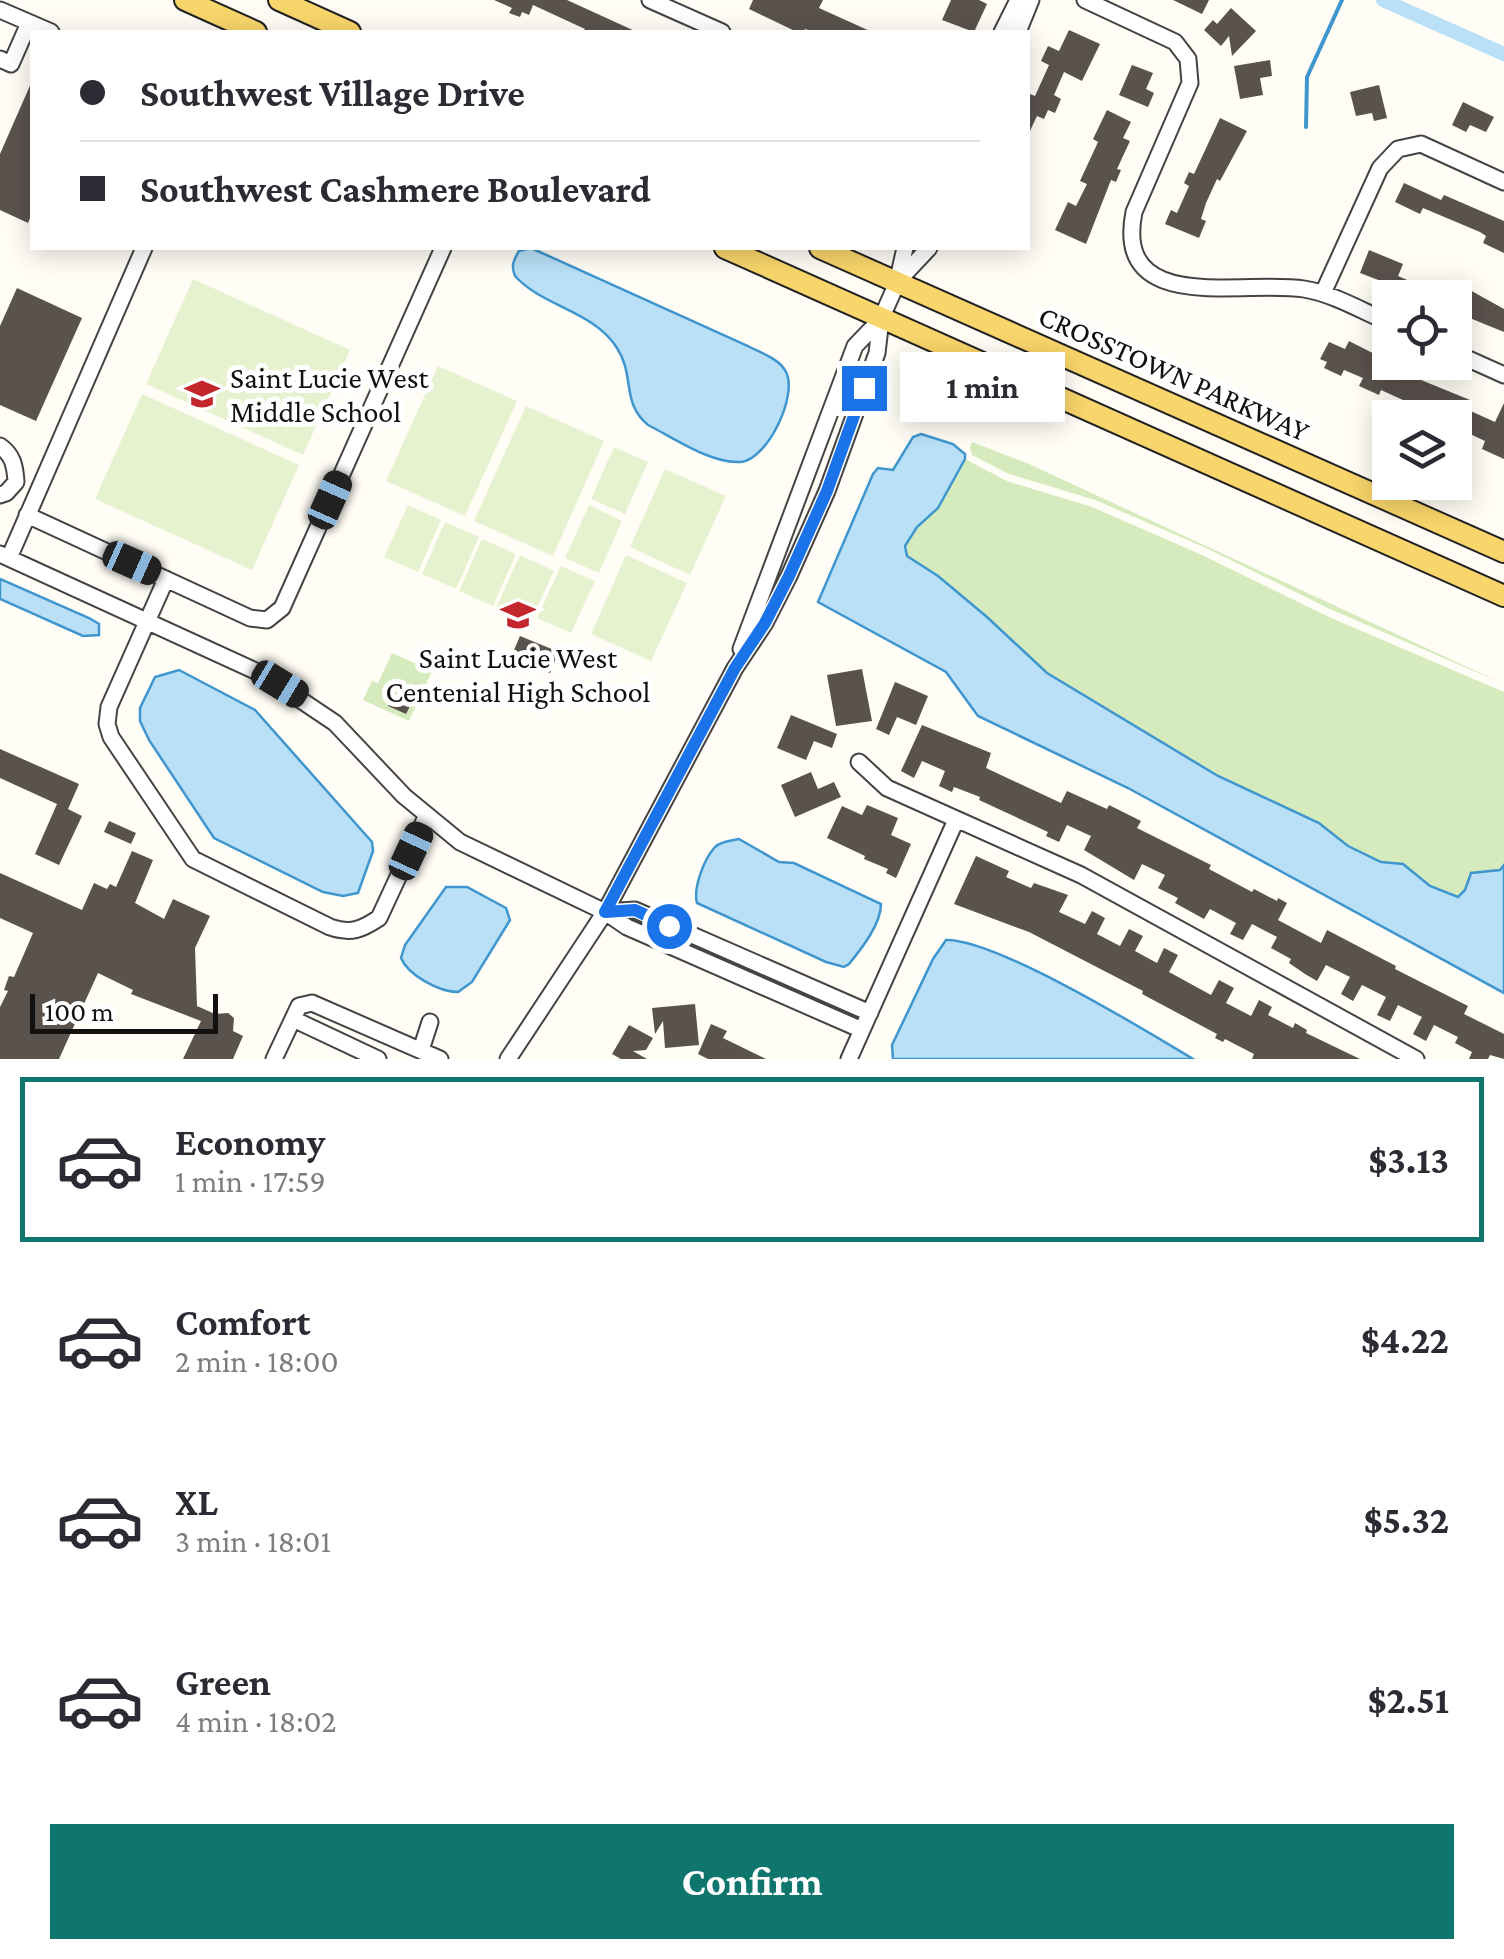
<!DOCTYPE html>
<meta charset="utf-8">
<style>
body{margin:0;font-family:"Crimson Pro",serif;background:#f2f2f3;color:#2b2b33;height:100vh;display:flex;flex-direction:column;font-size:38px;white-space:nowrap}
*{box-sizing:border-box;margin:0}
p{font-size:32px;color:#7c7c81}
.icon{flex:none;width:55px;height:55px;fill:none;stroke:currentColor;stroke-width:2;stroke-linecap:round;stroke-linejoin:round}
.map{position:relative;height:1059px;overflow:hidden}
.panel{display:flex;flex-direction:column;background:#fff;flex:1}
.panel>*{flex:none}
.guide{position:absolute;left:30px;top:30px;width:1000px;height:220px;border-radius:0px;box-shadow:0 5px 25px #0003;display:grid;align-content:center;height:220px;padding:0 50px;background:#fff}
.tools{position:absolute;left:1372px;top:280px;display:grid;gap:20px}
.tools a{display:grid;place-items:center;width:100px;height:100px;border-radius:0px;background:#fff;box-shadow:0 5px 25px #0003;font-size:50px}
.scale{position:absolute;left:30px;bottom:25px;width:188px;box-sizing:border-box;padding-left:10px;border:5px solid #111;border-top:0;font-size:28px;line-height:35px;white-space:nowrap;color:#111;-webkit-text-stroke:8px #fff;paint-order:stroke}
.end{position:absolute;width:45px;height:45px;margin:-22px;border:12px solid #1a73e8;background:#fff;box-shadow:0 0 0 5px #fff}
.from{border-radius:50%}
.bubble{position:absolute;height:70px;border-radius:0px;background:#fff;box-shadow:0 5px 25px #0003;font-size:32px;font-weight:700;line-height:70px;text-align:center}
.car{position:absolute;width:30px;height:60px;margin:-30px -15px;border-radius:12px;box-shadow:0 0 8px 2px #0007;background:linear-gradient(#222 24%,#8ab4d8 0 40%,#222 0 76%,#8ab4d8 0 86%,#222 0)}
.guide b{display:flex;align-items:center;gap:35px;height:95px;font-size:38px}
.guide b+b{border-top:2px solid #e1e1e2}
.guide i{width:25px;height:25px;background:#2b2b33}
ul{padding:18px 0 0;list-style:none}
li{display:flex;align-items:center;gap:30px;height:165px;margin:0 20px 15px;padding:0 30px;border:5px solid transparent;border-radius:0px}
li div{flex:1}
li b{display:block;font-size:38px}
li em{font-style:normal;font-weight:700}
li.current{border-color:#0f766e}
li>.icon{width:90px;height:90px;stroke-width:1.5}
.button{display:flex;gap:20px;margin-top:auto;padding:20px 50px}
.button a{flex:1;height:115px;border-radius:0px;background:#0f766e;color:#fff;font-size:40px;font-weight:700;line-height:115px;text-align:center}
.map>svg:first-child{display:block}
</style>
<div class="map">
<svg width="1504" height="1059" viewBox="0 0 1504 1059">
<rect width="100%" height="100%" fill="#fffdf5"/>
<path fill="#d5ebbd" d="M972,442L1029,464L1504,684L1332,610L1206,548L1095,500L1009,474L972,455L970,448Z
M965,459L1007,481L1092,507L1202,555L1329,617L1504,692V865L1501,870L1471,873L1465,890L1458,897L1427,883L1403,864L1381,862L1348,846L1319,823L1218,776L1046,673L986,617L938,576L906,556L905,546L917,527L938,508Z
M392,653L432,671L409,721L363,700L372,681L378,683Z"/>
<path fill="#e6f2cf" d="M193,279L350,350L303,455L146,384Z
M438,366L517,401L465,516L386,481Z
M142,394L299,465L252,570L95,499Z
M526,406L604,441L553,556L474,521Z
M614,447L648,462L625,514L591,499Z
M665,469L726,496L690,575L630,547Z
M408,505L441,520L418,572L384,557Z
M589,505L622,521L599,573L565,558Z
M445,522L479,537L456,589L422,574Z
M482,539L516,554L493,606L459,591Z
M520,555L554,571L530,623L496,608Z
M626,555L687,583L651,661L591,634Z
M561,566L595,581L571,633L537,618Z"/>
<path fill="#b9e0f7" stroke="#3f96cf" stroke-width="2.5" d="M531,248L748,346C761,353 780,359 786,372C798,395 768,459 741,462C711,464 674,438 648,425C621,403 635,375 617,348C594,311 543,307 515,276C511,266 513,261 519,251Z
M921,434L953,444L965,454V459L938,508L917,527L905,546L907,556L938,576L987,617L1047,673L1218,776L1319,823L1348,846L1381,862L1403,864L1430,886L1458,897L1465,890L1471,873L1500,870L1504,865V993L1128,788L978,716L946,672L818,602L873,474L878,468L893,470L913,437Z
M0,579L89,618L99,624V635L83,636L0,599Z
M179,670L255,710L372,842L373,851L358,893L343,896L323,892L214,838L149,740L140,721V708L155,677Z
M739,839L779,862L794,863L881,904C881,924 862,948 849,964L844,967L826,962L697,903C693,888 704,859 715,847C721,841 731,841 739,839Z
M446,887H467L506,908L510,920L472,982L458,992C439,992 408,975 401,958L405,945Z
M946,940C996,939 1145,1030 1193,1059H893L892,1045L933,959Z"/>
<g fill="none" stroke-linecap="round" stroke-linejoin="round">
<path stroke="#3f96cf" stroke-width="4" d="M1306,127L1307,77L1342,0"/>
<path stroke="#b9e0f7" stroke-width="14" d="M1383,0L1504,54"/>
</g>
<path fill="#5a524d" d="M494,0H567L637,32H583L585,29L533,5L529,15L522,12L520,17L509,13L512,8Z
M753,0H823L819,8L872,32H814L805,29L803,32H797L749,9Z
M951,0H979L987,4L974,32L942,20Z
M1173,0H1209L1202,14Z
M1231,8L1256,31L1232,56L1229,36L1221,46L1204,30L1213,20L1217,24Z
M1069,30L1100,44L1082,81L1064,72L1054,95L1061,99L1055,113L1048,110L1044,119L1037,116L1028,135V100L1030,94L1035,96L1049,65L1041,61L1048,46L1059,51Z
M1270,60L1272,76L1260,78L1263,95L1240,99L1234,66Z
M1132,65L1153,73L1146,89L1154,93L1148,107L1119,95Z
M32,81V213L28,223L0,210V154Z
M1379,85L1387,118L1374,121L1372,113L1356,116L1350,92Z
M1463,102L1494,117L1486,132L1470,125L1466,132L1452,125Z
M1107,110L1131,122L1123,138L1130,141L1117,169L1121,170L1116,182L1111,180L1086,244L1055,230L1068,202L1076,206L1087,184L1080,181L1098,142L1093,139Z
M1220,118L1247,131L1220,181L1217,179L1206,203L1201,219L1206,221L1199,238L1165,224L1171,210L1177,213L1189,186L1184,183L1189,172L1194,174Z
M1404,183L1441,200L1444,195L1504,221V253L1483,243L1486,236L1480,232L1423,208L1420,214L1395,202Z
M1369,250L1403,264L1398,276L1449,298H1403L1378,287L1381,281L1360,273Z
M1459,284L1504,309V332L1455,312V292Z
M17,288L82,318L36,421L0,405V326Z
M1349,341L1406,370L1404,373L1470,400L1466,409L1495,422L1504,403V459L1482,449L1485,441L1455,427V418H1434L1420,412L1419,416L1400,408L1403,400L1381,390L1379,395L1359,386L1363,378L1344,370L1341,376L1324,368L1327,362L1320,359L1329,342L1345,349Z
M520,636L559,652L550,673L511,657Z
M862,669L872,721L836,726L827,675Z
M895,682L928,696L916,725L897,717L889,735L876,729Z
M393,694L412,702L406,714L388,706Z
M791,715L837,734L832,748L814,741L806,760L777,748Z
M922,725L991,753L986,768L1061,803L1067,791L1107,809L1109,805L1141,821L1137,828L1211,865L1209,869L1252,892L1254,889L1277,901L1278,898L1287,903L1278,920L1321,943L1327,930L1396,966L1395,969L1468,1006L1464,1014L1504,1034V1059L1490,1055L1488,1059H1469L1472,1052L1455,1043L1458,1037L1434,1025L1426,1041L1413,1034L1422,1017L1398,1005L1390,1021L1377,1015L1386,997L1362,985L1353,1001L1341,994L1350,977L1326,965L1317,981L1305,974L1289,963L1291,959L1271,948L1277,937L1252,924L1243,940L1230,934L1236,923L1210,909L1204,919L1175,903L1178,898L1158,888L1165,875L1142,864L1134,880L1084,850L1091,836L1067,825L1059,842L1046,836L1048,832L979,800L980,797L954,787L952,792L939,786L945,771L922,761L914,778L901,771Z
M0,749L79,784L68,809L82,816L59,865L35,854L57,804L0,778Z
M811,772L818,789L834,782L841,797L795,817L781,785Z
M867,805L898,818L891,835L911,844L896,878L886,873L888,869L864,859L865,856L827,838L842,806L862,815Z
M109,821L136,833L131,844L104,832Z
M132,851L153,860L135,903L164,919L173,899L210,916L195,948L197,1006L215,1014L228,1013L234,1018L233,1031L243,1036L233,1059H183L201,1021L131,994L133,990L98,973L59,1059H0V1007L8,991L4,990L9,976L14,977L33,933L0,918V873L82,910L94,883L107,889L110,884L116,887Z
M976,856L1009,871L1006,877L1031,888L1034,883L1068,895L1059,912L1085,924L1092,911L1105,918L1097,934L1120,946L1129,929L1143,936L1135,951L1157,963L1164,948L1178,955L1169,972L1211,995L1219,980L1234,988L1226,1003L1251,1016L1259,1000L1272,1007L1268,1015L1293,1028L1295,1023L1307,1030L1306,1033L1360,1059H1252L1254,1054L1225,1039L1223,1042L1215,1038L1217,1034L1142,994L1143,991L1029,932L954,904Z
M695,1004L699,1045L665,1048L663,1021L655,1034L652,1008Z
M711,1024L727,1031L723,1038L766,1059H708L698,1054Z
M629,1025L653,1038L646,1050L633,1051L647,1059H621L612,1054Z"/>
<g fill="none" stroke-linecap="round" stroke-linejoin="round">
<g stroke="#444" stroke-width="19">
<path id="minor" d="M650,0L722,32
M1085,0L1175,42L1188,59L1190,83L1134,212C1113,317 1245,279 1304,289C1334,294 1362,311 1390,323
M0,10L51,32
M1002,32L1018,0
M1018,32L1031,0
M0,59L11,64L29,23
M898,281L929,248
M1323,293L1380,168L1398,149L1421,144L1504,182
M1455,353L1504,375
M0,446C13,455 15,466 16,482L6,493L0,495
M27,515L250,618L267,620L282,608L443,248
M0,554L262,674L335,723L404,796L460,842L605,912L627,927L862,1030
M9,558L144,248
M166,579L109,707L107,724L111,737L193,859L330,927C351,934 361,930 379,918L426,817
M741,649L855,346L881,319
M859,762L887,788L1081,875L1416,1059
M605,912L635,910L870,1013
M293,1019L378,1059
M421,1050L430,1022
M274,1059L299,1006L312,1003L440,1059
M508,1059L605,912L735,668L765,623L789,576L827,491L877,353L881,319L897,283L905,248
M849,1059L956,820"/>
</g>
<g stroke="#222" stroke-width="24">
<path id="major" d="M185,0L256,32
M279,0L350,32
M725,248L1504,596
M820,248L1504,552"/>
</g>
<use href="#minor" stroke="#fff" stroke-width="15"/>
<use href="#major" stroke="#f9d66b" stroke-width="20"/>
</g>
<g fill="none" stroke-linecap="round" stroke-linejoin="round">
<path stroke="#1a73e8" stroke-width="12" d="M669,926L635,910L605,912L735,668L765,623L789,576L827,491L864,388"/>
</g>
<defs>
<g id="school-bare" transform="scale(2.7)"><path d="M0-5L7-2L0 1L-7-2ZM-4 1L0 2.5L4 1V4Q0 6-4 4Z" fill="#c4262e" stroke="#fff" stroke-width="2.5" paint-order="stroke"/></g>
</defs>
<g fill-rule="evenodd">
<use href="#school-bare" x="202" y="394"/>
<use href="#school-bare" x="518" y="615"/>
</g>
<g text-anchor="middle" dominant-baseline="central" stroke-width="10" stroke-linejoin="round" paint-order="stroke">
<g font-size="30" fill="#111" stroke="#fff">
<text transform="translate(1174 373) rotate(24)">CROSSTOWN PARKWAY</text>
</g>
<g font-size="30" fill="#111" stroke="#fff" text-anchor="start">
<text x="230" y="377">Saint Lucie West<tspan x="230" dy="34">Middle School</tspan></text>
<text x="518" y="657" text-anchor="middle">Saint Lucie West<tspan x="518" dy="34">Centenial High School</tspan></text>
</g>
</g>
</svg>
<div class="tools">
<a><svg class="icon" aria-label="locate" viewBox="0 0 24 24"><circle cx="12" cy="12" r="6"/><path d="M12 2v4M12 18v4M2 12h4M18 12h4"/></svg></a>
<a><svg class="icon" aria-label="layers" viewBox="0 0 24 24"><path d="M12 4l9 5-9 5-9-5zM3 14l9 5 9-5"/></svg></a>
</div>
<div class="scale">100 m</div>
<i class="end from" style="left:669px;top:926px"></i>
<i class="end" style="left:864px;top:388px"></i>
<div class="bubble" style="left:900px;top:352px;width:165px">1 min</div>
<i class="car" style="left:330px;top:500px;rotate:24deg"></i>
<i class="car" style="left:132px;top:563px;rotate:114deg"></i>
<i class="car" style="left:280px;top:684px;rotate:121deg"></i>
<i class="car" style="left:411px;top:851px;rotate:25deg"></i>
<div class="guide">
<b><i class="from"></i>Southwest Village Drive</b>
<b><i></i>Southwest Cashmere Boulevard</b>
</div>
</div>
<section class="panel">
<ul>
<li class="current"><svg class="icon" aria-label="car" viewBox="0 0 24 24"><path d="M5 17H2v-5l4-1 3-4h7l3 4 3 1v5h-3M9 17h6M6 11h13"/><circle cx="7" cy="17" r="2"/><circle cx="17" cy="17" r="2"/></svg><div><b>Economy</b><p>1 min · 17:59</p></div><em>$3.13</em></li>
<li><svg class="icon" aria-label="car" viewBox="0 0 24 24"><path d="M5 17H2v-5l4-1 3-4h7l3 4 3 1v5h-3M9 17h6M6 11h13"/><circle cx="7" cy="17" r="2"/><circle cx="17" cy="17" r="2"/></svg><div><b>Comfort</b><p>2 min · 18:00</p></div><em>$4.22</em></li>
<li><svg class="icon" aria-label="car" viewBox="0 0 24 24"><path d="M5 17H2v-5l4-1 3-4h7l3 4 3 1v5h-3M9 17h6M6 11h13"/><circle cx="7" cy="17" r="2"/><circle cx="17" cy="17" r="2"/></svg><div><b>XL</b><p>3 min · 18:01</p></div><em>$5.32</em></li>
<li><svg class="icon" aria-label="car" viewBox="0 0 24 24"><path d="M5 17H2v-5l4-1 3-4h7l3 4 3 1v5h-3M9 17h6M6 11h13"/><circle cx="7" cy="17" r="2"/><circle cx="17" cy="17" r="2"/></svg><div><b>Green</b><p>4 min · 18:02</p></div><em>$2.51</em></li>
</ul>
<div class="button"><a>Confirm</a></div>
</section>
